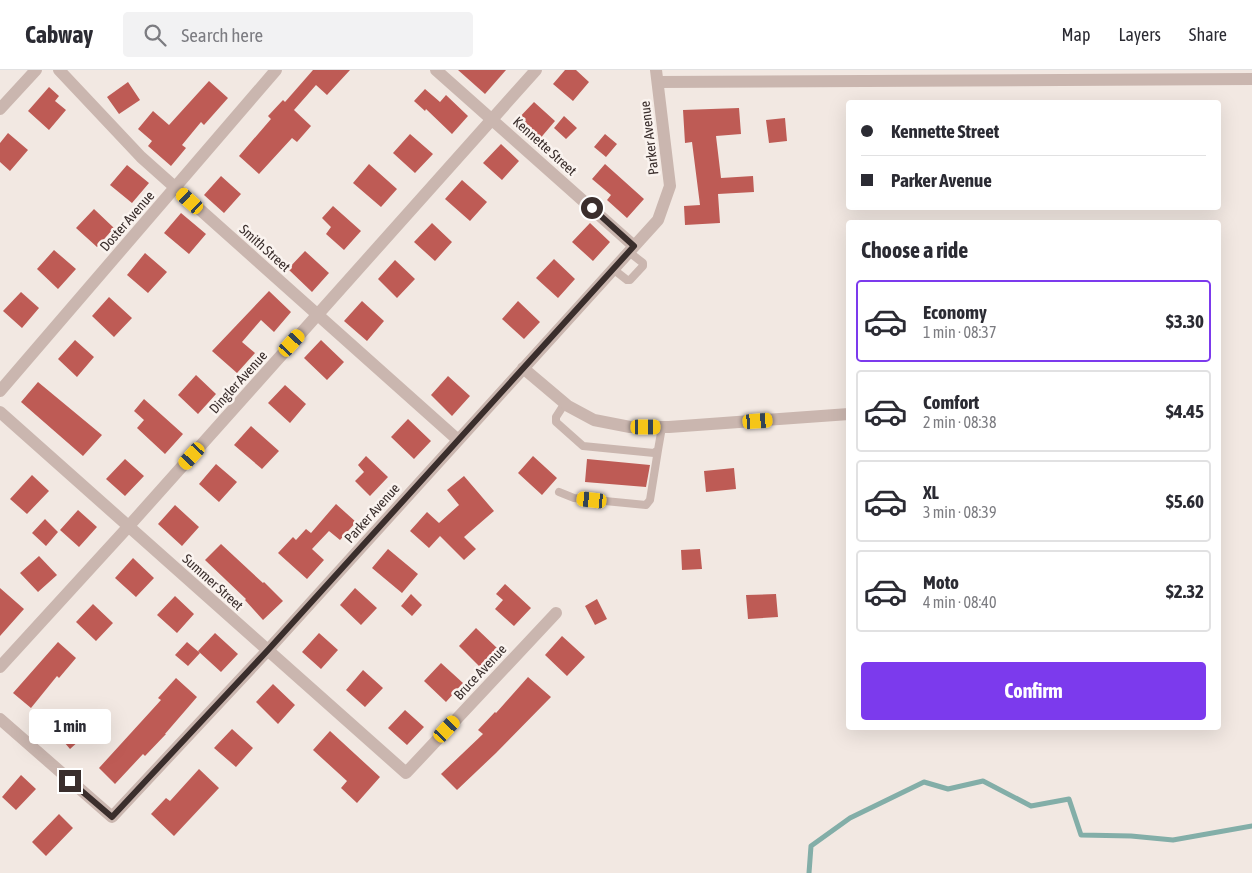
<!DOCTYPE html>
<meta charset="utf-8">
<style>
body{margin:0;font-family:"Asap Condensed",sans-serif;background:#f2f2f3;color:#2b2b33;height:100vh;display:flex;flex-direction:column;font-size:19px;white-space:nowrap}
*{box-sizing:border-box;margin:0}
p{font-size:16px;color:#7c7c81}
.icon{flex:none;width:28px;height:28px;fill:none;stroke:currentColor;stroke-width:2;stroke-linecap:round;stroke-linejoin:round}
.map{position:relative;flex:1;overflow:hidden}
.panel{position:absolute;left:846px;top:150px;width:375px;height:510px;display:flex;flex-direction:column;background:#fff;border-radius:5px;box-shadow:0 5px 20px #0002}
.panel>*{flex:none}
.banner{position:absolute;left:846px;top:30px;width:375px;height:110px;border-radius:5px;box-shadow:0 5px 20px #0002;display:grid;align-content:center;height:110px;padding:0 15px;background:#fff}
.end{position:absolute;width:22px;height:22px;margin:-11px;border:6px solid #3a2e2c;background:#fff;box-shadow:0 0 0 2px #fff}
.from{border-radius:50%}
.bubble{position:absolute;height:35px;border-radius:5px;background:#fff;box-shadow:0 5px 20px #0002;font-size:16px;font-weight:700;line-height:35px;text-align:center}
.car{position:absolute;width:15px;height:30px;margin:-15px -8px;border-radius:6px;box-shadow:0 0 4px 1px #0007;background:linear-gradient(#f5c518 24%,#345 0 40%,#f5c518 0 76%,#345 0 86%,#f5c518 0)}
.banner b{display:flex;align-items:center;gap:18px;height:48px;font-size:19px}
.banner b+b{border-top:1px solid #e1e1e2}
.banner i{width:12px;height:12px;background:#2b2b33}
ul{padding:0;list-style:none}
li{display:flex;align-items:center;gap:15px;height:82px;margin:0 10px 8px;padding:0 5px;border:2px solid #e1e1e2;border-radius:5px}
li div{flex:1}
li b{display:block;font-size:19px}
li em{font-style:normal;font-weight:700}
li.active{border-color:#7c3aed}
li>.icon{width:45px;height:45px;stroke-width:1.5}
h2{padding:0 15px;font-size:22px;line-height:60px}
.action{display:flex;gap:10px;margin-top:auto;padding:10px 15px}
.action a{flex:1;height:58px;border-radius:5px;background:#7c3aed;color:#fff;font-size:20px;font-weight:700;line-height:58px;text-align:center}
header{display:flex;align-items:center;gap:30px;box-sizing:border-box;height:70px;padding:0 25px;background:#fff;border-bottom:1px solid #e1e1e2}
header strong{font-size:24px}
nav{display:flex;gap:28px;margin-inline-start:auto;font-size:18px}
.search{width:350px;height:45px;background:#f2f2f3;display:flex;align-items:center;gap:12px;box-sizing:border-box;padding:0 18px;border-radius:5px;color:#7c7c81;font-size:19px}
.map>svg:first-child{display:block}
</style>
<header>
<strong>Cabway</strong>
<div class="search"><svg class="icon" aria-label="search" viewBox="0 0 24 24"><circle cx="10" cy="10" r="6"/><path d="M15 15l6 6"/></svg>Search here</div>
<nav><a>Map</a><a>Layers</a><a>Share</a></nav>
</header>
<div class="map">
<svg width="1252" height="803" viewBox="0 0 1252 803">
<rect width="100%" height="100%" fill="#f2e8e2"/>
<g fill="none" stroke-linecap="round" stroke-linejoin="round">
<path stroke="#83aea8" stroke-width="5" d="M809,803L811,776L850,748L924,712L948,719L983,711L1031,736L1069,729L1081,765L1131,766L1173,770L1252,756"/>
</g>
<path fill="#be5b55" d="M313,0H350L327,25L316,15L294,40L311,56L297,72L292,68L259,104L239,86L271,49L268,46L283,30L285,32Z
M458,0H506L485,24Z
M565,0H576L589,12L573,31L553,14Z
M209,11L228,28L204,55L201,52L182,75L186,78L171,96L148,76L152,71L138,59L153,41L169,55Z
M128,12L140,30L119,44L107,27Z
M49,17L59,26L55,31L66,40L49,60L28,41Z
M425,19L440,32L446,25L468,46L452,64L426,39L425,41L414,31Z
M534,32L555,51L538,71L516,51Z
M739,38L741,64L716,66L721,108L753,106L754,122L718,124L720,153L685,155L684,136L700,135L692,72L685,73L683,40Z
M564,46L577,58L566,69L554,58Z
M785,48L787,71L769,73L766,50Z
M8,63L28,80L10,101L0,92V73Z
M410,64L433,84L415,103L393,83Z
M605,64L617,74L606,87L594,77Z
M501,74L519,91L502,110L483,93Z
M369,94L397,119L381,137L353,113Z
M605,94L644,129L627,148L607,130L611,125L592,109Z
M127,95L149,113L132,133L110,115Z
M221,106L241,124L224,143L204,125Z
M462,110L487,132L470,151L445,129Z
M333,136L361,161L344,180L326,164L331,157L322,148Z
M94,139L114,158L97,177L76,158Z
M181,143L206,164L189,184L164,163Z
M432,153L452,172L435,191L414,172Z
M590,153L610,172L593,191L572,172Z
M54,180L76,199L58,219L37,199Z
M305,181L329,203L312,222L288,199Z
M145,183L167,202L148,223L127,205Z
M554,189L575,209L558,228L536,208Z
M395,190L415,209L397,228L378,209Z
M269,221L291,242L274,262L261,250L242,272L255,283L237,303L212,281Z
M21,222L39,238L22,258L3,241Z
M109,227L132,248L114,267L92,246Z
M362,231L384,251L367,271L344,251Z
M518,231L540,252L524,269L502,249Z
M75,270L94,287L77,307L58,289Z
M321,270L344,292L327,310L304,288Z
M196,305L216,324L198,344L178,325Z
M448,306L470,326L452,346L431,325Z
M38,312L102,365L83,386L21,332Z
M285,315L306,334L290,353L268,333Z
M144,329L183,364L165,384L137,358L144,350L134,341Z
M408,349L431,371L414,389L391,367Z
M251,356L279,381L262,399L234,375Z
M366,386L388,407L370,426L355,411L364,402L358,395Z
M533,386L557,408L542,425L518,403Z
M125,389L144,406L125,426L106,409Z
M587,389L650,395L646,417L585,412Z
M216,394L237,412L219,432L199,414Z
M734,398L736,419L706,422L704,401Z
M32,405L49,421L27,444L10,429Z
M464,406L494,441L464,467L476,479L464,490L440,466L429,478L410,461L427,442L439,453L459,435L447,420Z
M336,434L356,452L340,470L329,461L312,479L324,490L307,509L278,483L293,467L296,470L306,459L311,463Z
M175,435L199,457L182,476L158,454Z
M78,440L97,457L79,477L60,460Z
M45,449L58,462L46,476L32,463Z
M221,474L263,513L264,512L283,531L263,550L245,530L246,529L205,490Z
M388,479L418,504L402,523L372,498Z
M700,479L702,499L682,500L681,480Z
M39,486L57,505L38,522L20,503Z
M133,488L154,508L136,527L115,508Z
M505,514L531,538L514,556L495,539L503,530L496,524Z
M0,518L24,539L0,566Z
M355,518L377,538L361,555L340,535Z
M411,524L422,535L412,546L401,536Z
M776,524L778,547L748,549L746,525Z
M175,526L194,544L177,563L157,545Z
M597,529L607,549L595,555L585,536Z
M93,534L113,553L96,571L76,552Z
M476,558L497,578L480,597L459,576Z
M215,563L238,584L221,602L198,581Z
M319,563L338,580L321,599L302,582Z
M562,566L585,587L567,606L545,585Z
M58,572L76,588L59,608L57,606L31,638L13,623Z
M187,572L200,583L188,596L175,585Z
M441,593L463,613L446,632L424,611Z
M363,600L383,618L365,637L346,620Z
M528,607L551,627L496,683L457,720L441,704L483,664L478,660L495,642L496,643Z
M176,608L197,627L165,664H166L145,686L143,684L115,714L99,698L161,630L158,628Z
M273,614L295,635L278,654L256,632Z
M405,640L424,657L407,675L388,658Z
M73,641L90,661L70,679L53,659Z
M232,659L253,678L236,697L214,678Z
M330,661L380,707L357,733L341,718L347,711L313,680Z
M199,699L219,718L174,766L151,744L166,728L170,731Z
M21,705L36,719L16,740L2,727Z
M59,744L73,758L46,786L32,772Z"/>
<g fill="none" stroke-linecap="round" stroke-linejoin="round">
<path stroke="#cab6af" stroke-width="8" d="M613,199L627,210H630L643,196V193L629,182
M565,333L556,347V352L583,376L654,383L658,380L662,357
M559,422L574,428L646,435L650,430L658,380"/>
<path stroke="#cab6af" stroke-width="12" d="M59,0L141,87L458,370
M436,0L634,176
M658,12L1252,9
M0,39L36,0
M523,298L568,336L594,350L630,357H669L849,344
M0,321L276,0
M0,342L406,703L556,543
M0,597L128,457L536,0
M0,649L112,747L268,580L658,150L670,116L656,0"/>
</g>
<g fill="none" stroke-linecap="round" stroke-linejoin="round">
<path stroke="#3a2e2c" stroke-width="6" d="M70,711L112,747L268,580L634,176L592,138"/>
</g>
<g text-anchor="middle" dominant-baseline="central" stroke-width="5" stroke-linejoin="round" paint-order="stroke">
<g font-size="14" fill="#3a2e2c" stroke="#faf3ef">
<text transform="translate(649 68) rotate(-97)">Parker Avenue</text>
<text transform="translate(545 76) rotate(42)">Kennette Street</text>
<text transform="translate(127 151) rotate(-49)">Doster Avenue</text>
<text transform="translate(265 178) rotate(42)">Smith Street</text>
<text transform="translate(238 312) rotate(-48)">Dingler Avenue</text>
<text transform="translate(372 443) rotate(-48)">Parker Avenue</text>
<text transform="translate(213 512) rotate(42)">Summer Street</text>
<text transform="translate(480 602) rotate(-47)">Bruce Avenue</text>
</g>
</g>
</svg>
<i class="end from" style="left:592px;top:138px"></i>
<i class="end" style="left:70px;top:711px"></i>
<div class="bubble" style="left:29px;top:639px;width:82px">1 min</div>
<i class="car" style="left:190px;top:131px;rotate:312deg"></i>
<i class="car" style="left:292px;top:273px;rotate:42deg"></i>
<i class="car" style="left:758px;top:351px;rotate:86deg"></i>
<i class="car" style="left:646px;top:357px;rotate:90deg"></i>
<i class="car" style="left:192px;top:386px;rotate:222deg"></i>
<i class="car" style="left:592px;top:430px;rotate:276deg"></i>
<i class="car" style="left:447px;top:659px;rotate:43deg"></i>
<div class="banner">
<b><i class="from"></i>Kennette Street</b>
<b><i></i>Parker Avenue</b>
</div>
<section class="panel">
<h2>Choose a ride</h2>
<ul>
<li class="active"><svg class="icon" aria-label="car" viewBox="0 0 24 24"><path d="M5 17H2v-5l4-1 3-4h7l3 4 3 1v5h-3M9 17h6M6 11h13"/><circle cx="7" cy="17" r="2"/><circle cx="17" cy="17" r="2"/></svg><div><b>Economy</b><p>1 min · 08:37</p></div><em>$3.30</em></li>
<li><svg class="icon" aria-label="car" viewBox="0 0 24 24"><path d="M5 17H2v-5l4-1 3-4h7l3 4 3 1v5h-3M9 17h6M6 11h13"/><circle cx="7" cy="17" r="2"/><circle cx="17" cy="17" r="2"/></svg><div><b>Comfort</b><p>2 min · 08:38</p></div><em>$4.45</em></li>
<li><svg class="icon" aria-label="car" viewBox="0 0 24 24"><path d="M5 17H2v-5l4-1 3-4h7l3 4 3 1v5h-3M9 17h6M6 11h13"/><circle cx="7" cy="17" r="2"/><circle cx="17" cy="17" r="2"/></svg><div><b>XL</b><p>3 min · 08:39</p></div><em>$5.60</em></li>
<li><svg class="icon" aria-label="car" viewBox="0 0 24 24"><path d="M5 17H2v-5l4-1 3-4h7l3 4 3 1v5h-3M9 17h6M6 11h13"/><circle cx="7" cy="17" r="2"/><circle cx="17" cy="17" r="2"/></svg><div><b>Moto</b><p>4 min · 08:40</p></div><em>$2.32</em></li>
</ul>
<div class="action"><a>Confirm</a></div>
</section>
</div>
